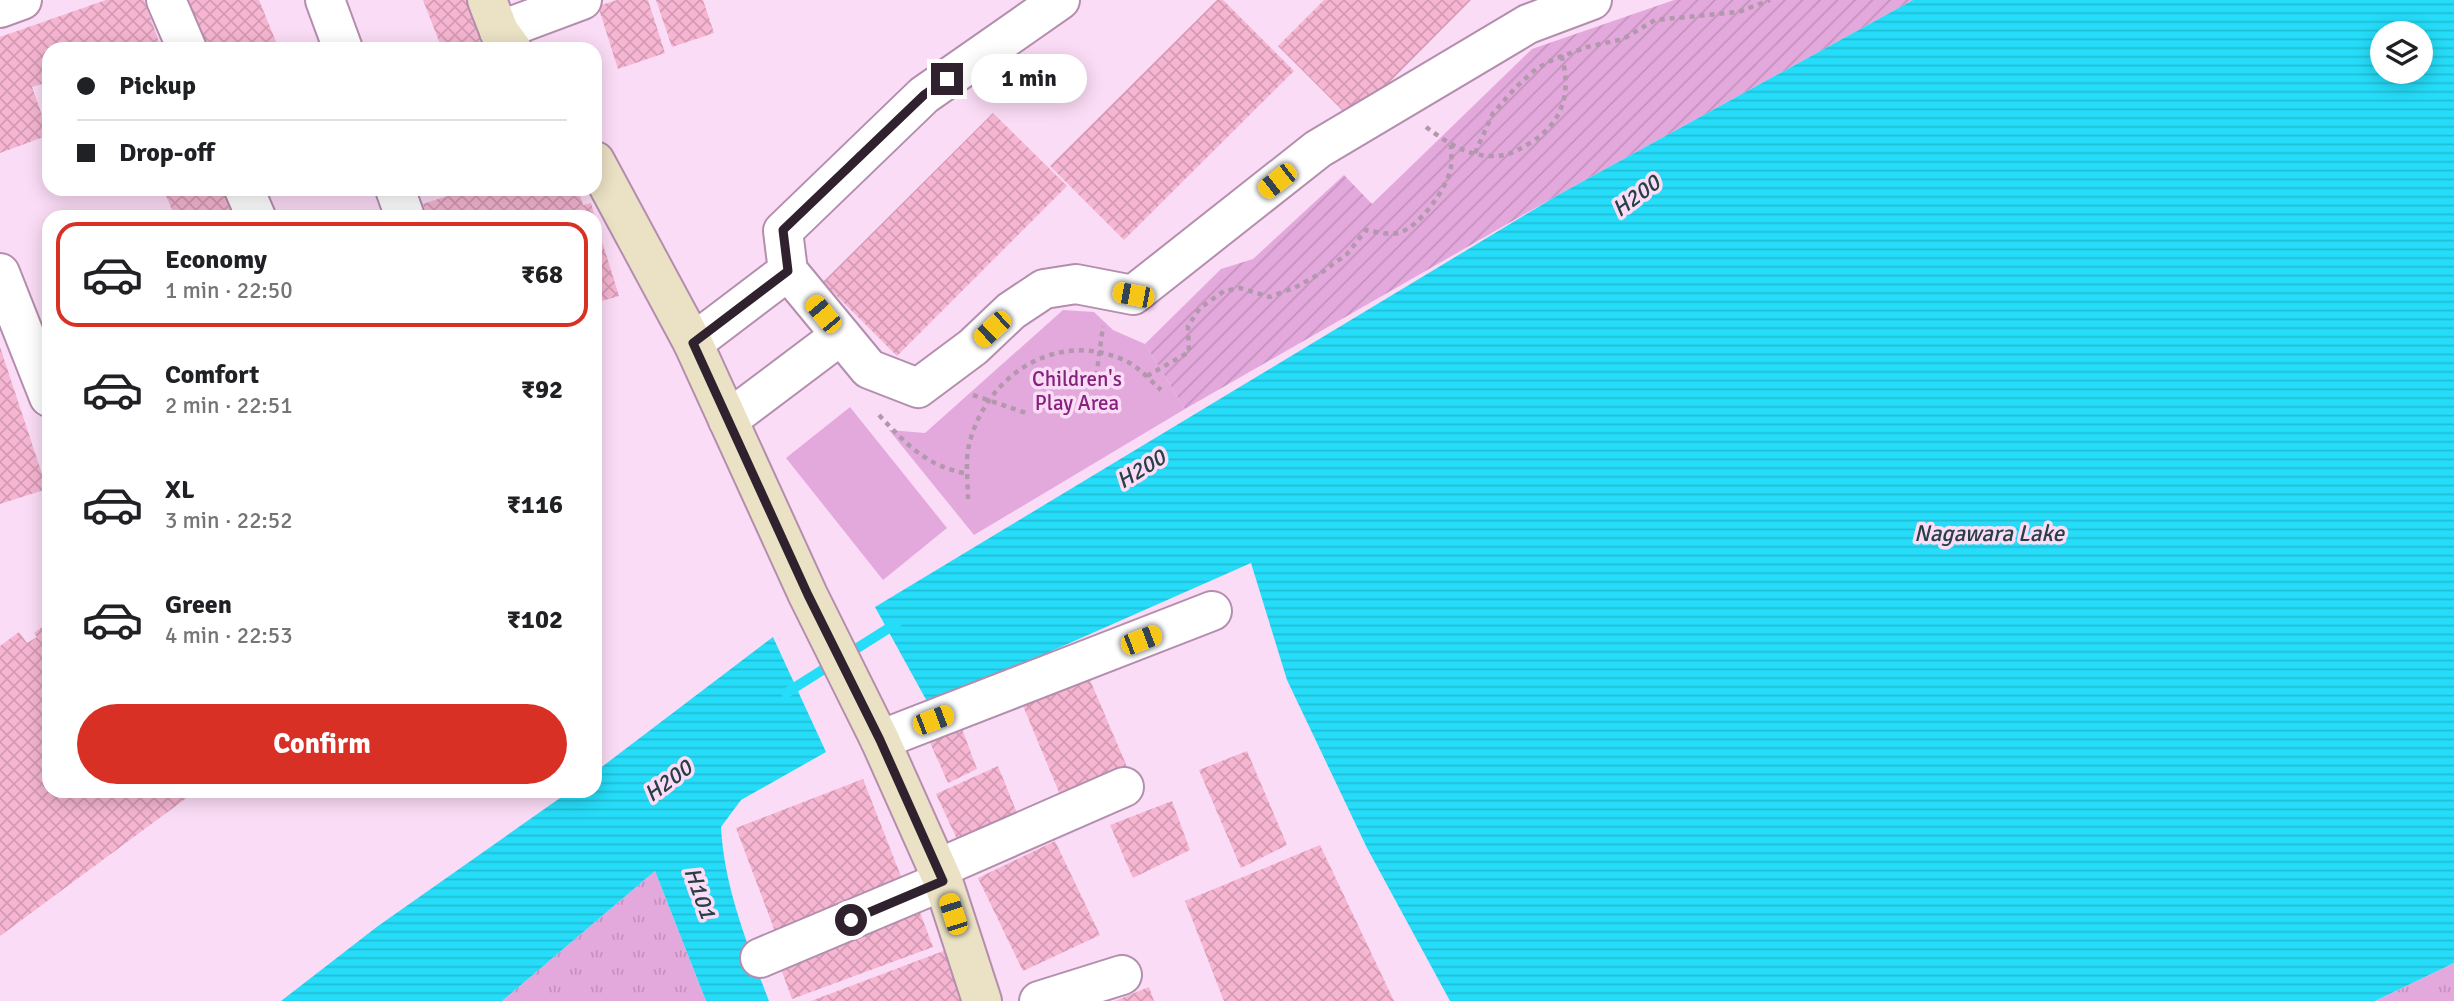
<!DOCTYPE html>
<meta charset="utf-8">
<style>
body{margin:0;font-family:Signika,sans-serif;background:#f2f2f2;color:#202124;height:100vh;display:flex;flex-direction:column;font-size:26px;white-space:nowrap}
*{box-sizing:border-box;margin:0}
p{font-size:23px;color:#757577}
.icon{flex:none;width:38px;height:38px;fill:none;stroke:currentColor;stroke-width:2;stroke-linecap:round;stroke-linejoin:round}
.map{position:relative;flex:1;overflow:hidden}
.details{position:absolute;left:42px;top:210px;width:560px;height:588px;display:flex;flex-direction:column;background:#fff;border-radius:21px;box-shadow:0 4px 18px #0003}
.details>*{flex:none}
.hud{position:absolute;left:42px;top:42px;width:560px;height:154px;border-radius:21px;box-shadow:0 4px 18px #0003;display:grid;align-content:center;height:154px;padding:0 35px;background:#fff}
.fabs{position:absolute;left:2370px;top:21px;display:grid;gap:14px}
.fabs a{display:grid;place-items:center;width:63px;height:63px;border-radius:50%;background:#fff;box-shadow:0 4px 18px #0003;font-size:35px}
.end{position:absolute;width:32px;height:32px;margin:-16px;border:9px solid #2f212d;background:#fff;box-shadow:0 0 0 4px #fff}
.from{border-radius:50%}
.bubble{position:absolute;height:49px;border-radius:24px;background:#fff;box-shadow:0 4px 18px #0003;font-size:23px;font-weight:800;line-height:49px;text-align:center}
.car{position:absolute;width:21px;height:42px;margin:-21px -10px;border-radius:9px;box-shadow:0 0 5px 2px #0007;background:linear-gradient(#f5c518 24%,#345 0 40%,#f5c518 0 76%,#345 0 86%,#f5c518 0)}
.hud b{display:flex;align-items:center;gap:24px;height:66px;font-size:26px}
.hud b+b{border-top:2px solid #e0e0e0}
.hud i{width:18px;height:18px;background:#202124}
ul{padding:12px 0 0;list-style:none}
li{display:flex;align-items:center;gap:21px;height:105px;margin:0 14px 10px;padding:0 21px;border:4px solid transparent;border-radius:21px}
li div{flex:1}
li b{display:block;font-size:26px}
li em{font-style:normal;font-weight:800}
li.current{border-color:#d93025}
li>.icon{width:63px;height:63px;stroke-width:1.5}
.primary-button{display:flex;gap:14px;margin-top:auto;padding:14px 35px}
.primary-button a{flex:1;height:80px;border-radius:42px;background:#d93025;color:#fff;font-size:28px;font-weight:800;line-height:80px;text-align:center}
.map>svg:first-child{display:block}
</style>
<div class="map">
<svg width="2454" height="1001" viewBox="0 0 2454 1001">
<defs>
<pattern id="grass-tufts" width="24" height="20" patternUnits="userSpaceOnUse" patternTransform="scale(1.75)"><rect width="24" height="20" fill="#e4a9dc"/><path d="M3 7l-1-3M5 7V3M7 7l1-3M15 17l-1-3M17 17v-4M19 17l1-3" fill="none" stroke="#c491bd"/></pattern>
<pattern id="garden-furrows" width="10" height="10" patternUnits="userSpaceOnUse" patternTransform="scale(1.75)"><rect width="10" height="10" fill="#e4a9dc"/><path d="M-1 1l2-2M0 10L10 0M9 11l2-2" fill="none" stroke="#c491bd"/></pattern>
<pattern id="water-rules" width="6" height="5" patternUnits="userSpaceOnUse" patternTransform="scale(1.75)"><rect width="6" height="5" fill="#25ddf9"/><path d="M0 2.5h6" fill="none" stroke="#22bdd6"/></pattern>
<pattern id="building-cross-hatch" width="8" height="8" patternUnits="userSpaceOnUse" patternTransform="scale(1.75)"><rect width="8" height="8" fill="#f6b5d1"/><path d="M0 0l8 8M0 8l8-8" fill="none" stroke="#d39bb4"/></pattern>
</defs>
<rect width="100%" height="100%" fill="#fbdcf6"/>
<path fill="url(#grass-tufts)" d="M655,871L706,1001H502Z
M2454,963V1001H2375Z"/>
<path fill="#e4a9dc" d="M1063,310L1094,312L1113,330L1145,344L1185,409L974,535L889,430L925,433Z
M850,407L947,528L883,580L786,458Z"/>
<path fill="url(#garden-furrows)" d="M1674,0H1913L1558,195L1185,409L1145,344L1221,269L1253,259L1344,175L1372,204L1532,49Z"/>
<path fill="url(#water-rules)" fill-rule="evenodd" d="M1913,0H2454V963L2375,1001H1450L1367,848L1287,680L1251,563L929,705L875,607L1558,195ZM2382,33H2420V72H2382Z
M773,637L826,752L741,800L721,827C724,887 748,946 769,1001H706L655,871L502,1001H281L378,926L570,791H595V772Z"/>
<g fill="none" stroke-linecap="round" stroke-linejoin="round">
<path stroke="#25ddf9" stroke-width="10" d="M786,693L897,623"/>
</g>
<path fill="url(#building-cross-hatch)" d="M106,0H144L159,42L140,49H49V82L32,87L49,135L0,153V37Z
M189,0H259L279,49H200L180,4Z
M423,0H466L483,45L473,49H442Z
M617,0H648L665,53L618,69L598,6Z
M656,0H703L714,33L672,47Z
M1217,0H1223L1294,71L1124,240L1050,166Z
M1324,0H1471L1352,120L1278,46Z
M993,113L1067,186L897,356L823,282Z
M163,189H222L233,217H175Z
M469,189H578L583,205L591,203L595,217H427L423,204Z
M595,219L619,296L595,303Z
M0,347L47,489L0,504Z
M49,622V791H196L0,936V646L19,632L27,643L37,637L34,633Z
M1087,673L1128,769L1061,797L1021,701Z
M961,726L977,769L948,783L928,738Z
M1247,751L1287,845L1241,868L1199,770Z
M998,766L1021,823L963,852L936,794Z
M863,779L904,884L776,934L736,828Z
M1172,801L1190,850L1133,878L1110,825Z
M1055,841L1100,935L1023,971L978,878Z
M1320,845L1394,1001H1224L1185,901Z
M918,907L933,947L792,999L777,958Z
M946,950L965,1001H811Z
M1149,987L1154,1001H1115Z"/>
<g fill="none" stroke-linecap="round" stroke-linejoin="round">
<g stroke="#b38ead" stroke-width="42">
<path id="street" d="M166,0L187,49
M325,0L343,49
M1060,0L924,95L783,231L788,271L869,369L918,388L973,347L1011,311L1044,289L1076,284L1133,295L1318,149L1528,24L1592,0
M0,8L22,0
M499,31L582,0
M244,189L256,217
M395,189L405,217
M0,273L49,397
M693,343L788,271
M728,420L841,335
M880,740L1212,611
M937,869L1124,787
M760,958L943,881
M1039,1001L1122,975"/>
</g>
<g stroke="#b38ead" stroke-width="42">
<path id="secondary" d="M487,0L499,31L512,49
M595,161L693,343L808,595L880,740L943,881L982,1001"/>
</g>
<path stroke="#b198ad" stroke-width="4.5" stroke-dasharray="5 5" stroke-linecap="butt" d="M1426,127C1445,141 1465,155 1490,156C1506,157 1517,151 1530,143C1564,122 1572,91 1561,54
M1475,153L1493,113L1516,87L1536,69L1554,59L1587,47L1623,39L1655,20L1738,12L1770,0
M1147,376L1189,352L1188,326L1200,308L1224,291L1240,288L1270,297L1296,287L1321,273L1347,254L1366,230C1376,232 1388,235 1398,233C1419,228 1448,187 1451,167C1452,160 1451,152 1451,145
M1095,386L1103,326
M973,395L1029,414
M879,415C907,445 926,466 968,474
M968,499C968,482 965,462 969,445C985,377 1055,329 1124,360C1138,366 1150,380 1161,390"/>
<use href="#street" stroke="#fff" stroke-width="38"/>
<use href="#secondary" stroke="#ebe2c5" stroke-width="38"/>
</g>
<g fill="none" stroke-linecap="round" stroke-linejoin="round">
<path stroke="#2f212d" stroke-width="9" d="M851,920L943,881L880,740L808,595L693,343L788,271L783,230L924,95L947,79"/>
</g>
<g text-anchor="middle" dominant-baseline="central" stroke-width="7" stroke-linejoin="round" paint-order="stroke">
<g font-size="21" fill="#84227d" stroke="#fbdcf6">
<text x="1077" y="379">Children's<tspan x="1077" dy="24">Play Area</tspan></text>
</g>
<g font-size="23" font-style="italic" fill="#264046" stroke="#fbdcf6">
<text transform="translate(1636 196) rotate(-37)">H200</text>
<text transform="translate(1141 469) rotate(-32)">H200</text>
<text x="1989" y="533">Nagawara Lake</text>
<text transform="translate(668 781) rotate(-37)">H200</text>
<text transform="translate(700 893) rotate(70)">H101</text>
</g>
</g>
</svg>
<div class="fabs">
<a><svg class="icon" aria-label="layers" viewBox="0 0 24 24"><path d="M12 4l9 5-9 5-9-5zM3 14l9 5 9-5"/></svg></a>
</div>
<i class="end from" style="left:851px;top:920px"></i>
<i class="end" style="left:947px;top:79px"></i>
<div class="bubble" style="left:971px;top:54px;width:116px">1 min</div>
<i class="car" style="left:1277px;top:181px;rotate:232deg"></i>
<i class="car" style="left:1133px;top:295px;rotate:281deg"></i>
<i class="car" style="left:823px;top:314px;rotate:320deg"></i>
<i class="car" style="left:992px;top:329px;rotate:227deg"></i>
<i class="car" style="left:1141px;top:640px;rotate:69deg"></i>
<i class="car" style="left:933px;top:720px;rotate:69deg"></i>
<i class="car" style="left:953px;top:914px;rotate:342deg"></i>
<div class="hud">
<b><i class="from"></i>Pickup</b>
<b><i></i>Drop-off</b>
</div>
<section class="details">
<ul>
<li class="current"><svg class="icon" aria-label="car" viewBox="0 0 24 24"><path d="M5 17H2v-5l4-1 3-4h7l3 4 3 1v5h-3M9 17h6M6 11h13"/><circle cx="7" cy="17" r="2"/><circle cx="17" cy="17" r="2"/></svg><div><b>Economy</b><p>1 min · 22:50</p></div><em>₹68</em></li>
<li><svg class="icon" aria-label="car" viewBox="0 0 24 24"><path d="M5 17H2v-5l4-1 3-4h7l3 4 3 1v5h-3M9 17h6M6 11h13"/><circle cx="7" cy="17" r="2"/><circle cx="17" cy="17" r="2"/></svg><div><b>Comfort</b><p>2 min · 22:51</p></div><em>₹92</em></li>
<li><svg class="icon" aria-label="car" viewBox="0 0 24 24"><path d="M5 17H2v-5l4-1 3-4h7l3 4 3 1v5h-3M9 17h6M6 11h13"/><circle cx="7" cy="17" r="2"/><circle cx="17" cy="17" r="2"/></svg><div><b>XL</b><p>3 min · 22:52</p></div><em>₹116</em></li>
<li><svg class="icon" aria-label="car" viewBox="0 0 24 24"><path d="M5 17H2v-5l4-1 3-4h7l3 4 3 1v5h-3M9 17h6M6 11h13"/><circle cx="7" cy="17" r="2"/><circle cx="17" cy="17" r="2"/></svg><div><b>Green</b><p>4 min · 22:53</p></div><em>₹102</em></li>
</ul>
<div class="primary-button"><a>Confirm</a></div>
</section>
</div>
